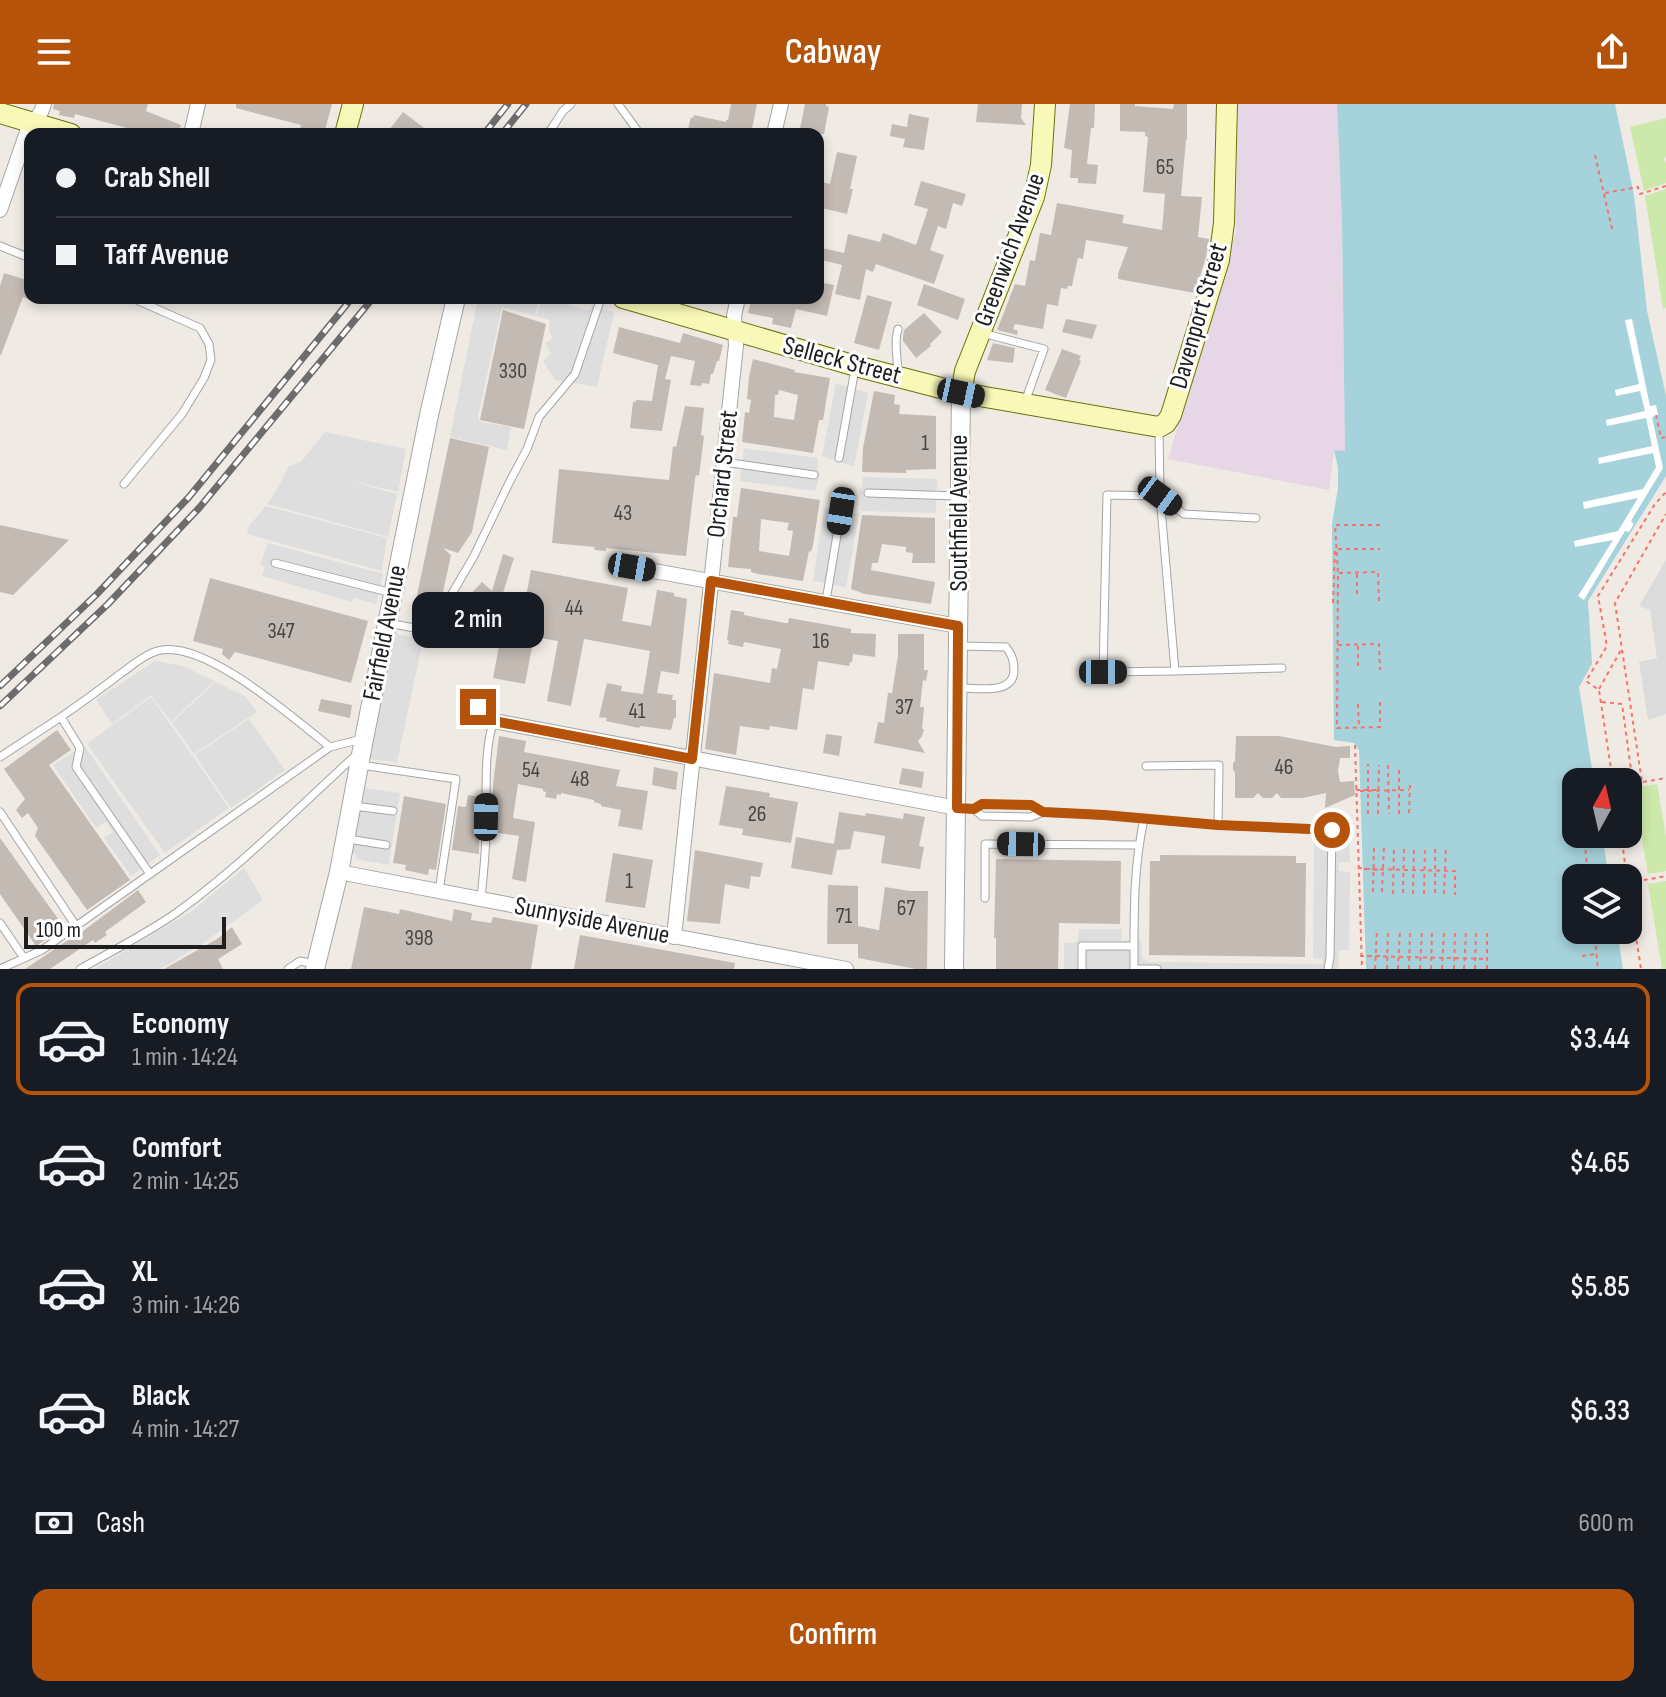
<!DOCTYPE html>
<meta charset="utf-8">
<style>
body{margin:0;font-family:"Sofia Sans Condensed",sans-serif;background:#242831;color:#f1f3f6;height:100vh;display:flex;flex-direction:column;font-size:30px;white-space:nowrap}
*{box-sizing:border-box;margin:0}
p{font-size:26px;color:#9ea1a6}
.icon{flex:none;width:44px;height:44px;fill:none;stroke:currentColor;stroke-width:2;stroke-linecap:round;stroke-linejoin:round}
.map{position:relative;height:865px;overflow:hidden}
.details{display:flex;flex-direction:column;background:#171b24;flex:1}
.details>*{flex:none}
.banner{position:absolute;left:24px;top:24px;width:800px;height:176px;border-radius:16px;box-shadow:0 4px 12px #0003;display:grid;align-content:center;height:176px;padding:0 32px;background:#171b24}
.needle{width:52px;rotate:8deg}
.tools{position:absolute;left:1562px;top:664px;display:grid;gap:16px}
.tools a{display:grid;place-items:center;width:80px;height:80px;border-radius:16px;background:#171b24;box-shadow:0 4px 12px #0003;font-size:40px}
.scale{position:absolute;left:24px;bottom:20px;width:202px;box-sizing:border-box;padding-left:8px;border:4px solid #1e1e1e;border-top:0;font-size:22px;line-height:28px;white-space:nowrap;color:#1e1e1e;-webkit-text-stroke:6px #fff;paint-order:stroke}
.end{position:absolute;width:36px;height:36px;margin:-18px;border:10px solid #b45309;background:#fff;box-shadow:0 0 0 4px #fff}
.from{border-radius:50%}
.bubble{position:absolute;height:56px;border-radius:16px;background:#171b24;box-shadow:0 4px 12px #0003;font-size:26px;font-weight:600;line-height:56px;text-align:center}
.car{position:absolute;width:24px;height:48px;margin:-24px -12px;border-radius:10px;box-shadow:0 0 6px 2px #0007;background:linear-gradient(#222 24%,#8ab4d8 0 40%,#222 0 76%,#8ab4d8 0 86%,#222 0)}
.banner b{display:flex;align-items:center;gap:28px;height:76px;font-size:30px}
.banner b+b{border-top:2px solid #363941}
.banner i{width:20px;height:20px;background:#f1f3f6}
ul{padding:14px 0 0;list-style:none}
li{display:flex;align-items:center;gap:24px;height:112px;margin:0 16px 12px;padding:0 16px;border:4px solid transparent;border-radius:16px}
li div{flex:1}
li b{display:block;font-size:30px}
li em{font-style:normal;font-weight:600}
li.active{border-color:#b45309}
li>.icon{width:72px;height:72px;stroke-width:1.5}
.pay{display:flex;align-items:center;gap:20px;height:88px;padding:0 32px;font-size:30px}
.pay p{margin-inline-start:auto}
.action{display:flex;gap:16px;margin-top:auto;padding:16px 32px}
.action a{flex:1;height:92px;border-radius:16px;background:#b45309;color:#fff;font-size:32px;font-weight:600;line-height:92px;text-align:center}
header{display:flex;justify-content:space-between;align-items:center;height:104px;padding:0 32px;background:#b45309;color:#fff;font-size:36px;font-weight:600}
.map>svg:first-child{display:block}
</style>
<header><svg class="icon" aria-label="menu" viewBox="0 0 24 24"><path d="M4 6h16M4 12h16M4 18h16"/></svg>Cabway<svg class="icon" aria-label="share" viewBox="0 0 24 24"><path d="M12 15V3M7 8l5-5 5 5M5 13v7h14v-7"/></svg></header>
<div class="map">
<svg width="1666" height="865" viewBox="0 0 1666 865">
<rect width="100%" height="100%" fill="#efeae4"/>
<path fill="#dcdbdb" d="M1666,456V610L1648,616L1639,558L1657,554L1650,506L1639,502Z"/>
<path fill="#e7d6e5" d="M1238,0H1337L1342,117L1345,347H1334L1329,386L1168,355L1236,128Z"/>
<path fill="#cce8aa" d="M1666,14V53L1664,55L1666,60V79L1644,87L1630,23Z
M1666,85V204L1663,205L1645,92Z
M1657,680L1666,732V767L1648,770L1633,684Z
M1666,777V865H1662L1648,780Z"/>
<path fill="#dedede" d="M478,194H539L535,212L502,203L478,313L480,318L511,323L507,346L450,333Z
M542,194L586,206L591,205L592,202L614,208L597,283L555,276L543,257L551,250L545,239L553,234L549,228V216L536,212Z
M836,279L868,289L854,363L822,352Z
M325,328L406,345L398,388L343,375L397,390L388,433L267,400L275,389L289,362L301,358Z
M744,344L818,354V364L820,371L815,387L740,377Z
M863,373L937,375L936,409L861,407L862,398L859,388L862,382Z
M266,402L387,434L382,467L247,430L249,422Z
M824,404L859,410L846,483L813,477Z
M268,439L383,470L376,500L354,494L352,498L262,472L265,463L260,461Z
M394,529L423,536L397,658L369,655Z
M155,557L183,562L214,577L171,618L151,591L112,620L96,596Z
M215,578L245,592L257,608L194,650L172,619Z
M151,593L229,704L165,749L87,640Z
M249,615L285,666L231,704L195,651Z
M86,644L160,751L131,772L104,734L113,728L106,718L96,724L53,661L75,647Z
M363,684L400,689L389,761L356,755V751L352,749Z
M1339,718V723L1349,722L1350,758H1342L1339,760V767L1350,768L1349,846H1341L1339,848L1338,865H1064V839H1075L1078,835L1079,825H1122L1121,837L1141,836L1142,854L1148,858L1322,860L1323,858L1322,855L1313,854L1314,737H1323L1325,735V719Z
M244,764L263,796L205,838L161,865H94L192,807Z"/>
<path fill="#a5d2db" d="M1337,0H1615L1634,91L1647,207L1666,292V372L1588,497L1592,560L1579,583L1594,678H1576V730H1602L1609,774H1576V826H1617L1623,865H1366L1359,646L1354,639L1334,636L1332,420L1338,384V364L1334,346L1345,347L1342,117Z"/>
<path fill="#fff" d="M1632,215L1650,302L1656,301L1658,311L1652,313L1663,364L1631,417L1634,420L1629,428L1625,427L1584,496L1578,492L1613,436L1575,443L1574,437L1618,427L1638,394L1584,405L1583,398L1643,385L1656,363L1653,349L1599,360L1598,354L1652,342L1646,314L1607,322L1606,316L1645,307L1640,287L1616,292L1615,286L1639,280L1625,216Z"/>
<path fill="#c3bab3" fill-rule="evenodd" d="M54,0H148L146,7L181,21L178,30H149L75,10L74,14L59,11L60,7L53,5Z
M236,0H332L324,30L300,25L301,21L236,4Z
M731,0H757L751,30L687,29L691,13L693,14L694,11L726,18V16H728Z
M805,0H826V2L829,3L824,30H799Z
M978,0H1022L1021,14L1026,21L976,18Z
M1070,0H1095L1094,24H1091L1087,60L1098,61L1096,80L1078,79V74H1070L1072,46L1064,44Z
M1120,0H1135V2L1173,5L1174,0H1187V36H1186L1181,92L1202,93L1198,133L1209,135L1206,153L1195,189L1118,175V170L1128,143L1086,136L1083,155L1078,154L1077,158L1072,182H1068L1067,185L1061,184L1058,202L1047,200L1043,225L1015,220L1013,225L1018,227L1017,231L997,226L1015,180L1025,182L1030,156L1035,157L1040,129L1051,131L1057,99L1124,111L1122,119L1162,126L1165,90L1143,88L1148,33L1145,32V28L1120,27Z
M403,8L432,30H386Z
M909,10L929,14L924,46L903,43L905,35L890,32L892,20L907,23Z
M837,48L857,52L850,85H853L847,110L818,103V77L830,80Z
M921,77L966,90L962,102L953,99L946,125L938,122L930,146L944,151L934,180L876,160L873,168L866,165L860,196L835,190L842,161L818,155V143L844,149L848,130L880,138L883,129L916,141L928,105L914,101Z
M4,169L30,177V196L23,193L1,251H0V182Z
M818,178L834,181L827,212L796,205L791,224L772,220L773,214L748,209L752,194H818Z
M924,180L965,195L958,216L917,201Z
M867,191L892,198L879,246L854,239Z
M503,206L546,220L524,325L480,316Z
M924,209L942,228L930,240L931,242L916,254L903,237V232L904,226Z
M1066,215L1097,221L1092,235L1062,228Z
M619,223L680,239L683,229L723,241L719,257H717L713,270H711L709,280L702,279L701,282L690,281L695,257L671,252L665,275L671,276L662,327L630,324L633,298H635L636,296L652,297L658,261L613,249Z
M993,239L1015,244L1013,259L987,256Z
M1062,245L1081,252L1079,256L1081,257L1066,294L1045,286Z
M753,255L795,266L794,268L830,274L823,316H819L813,349L742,338L745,308L749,309L751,296L747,295L749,273ZM779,286L798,291L794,316L774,313L775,291H778Z
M874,287L895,291L894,300L900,301L899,310L936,312V365L906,366V369L862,368L863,344Z
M685,302L704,304L701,331L704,332L699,372L696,371L695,375L686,452L606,444V447L594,446L595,443L552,439L559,365L669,376L673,342L676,343Z
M450,334L489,343L472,428L458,449L443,444L451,451L443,488L422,517L412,515Z
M741,384L820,396L813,441L811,448L809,447L803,477L758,470L751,468V465L728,463L733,413H737ZM761,415L789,419L787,426L793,427L789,452L759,447Z
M862,411L935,414V459H912L913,449L906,448V443L882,440L878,459H872L871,466L935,478L931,500L865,490L851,485Z
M0,421L69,436L13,491L0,488Z
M503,450L514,454L490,530L480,527L483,517L459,505L466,492L468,493L482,478L492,487Z
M531,466L628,484L622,517L651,522L657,486L674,489V492L687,495L679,570L661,567L657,589L673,591L672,596H676V614H674L671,626L640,622L639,624L606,617L607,614L599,613L607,579L622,582L621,587L643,590L650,547L584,535L571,602L547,597L558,537L534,533L525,580L493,574L500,537L511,539L513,529L519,530Z
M210,474L368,517L351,579L235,548L229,556L222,550L223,545L193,537Z
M731,506L744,508V511L785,519H788L789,514L851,525V529L876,530L875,553L853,550L852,558H850L849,562L818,557L814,586L803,584L797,626L770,622L769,626L740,622L736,651L705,645L714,569L770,579L772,564L777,565L781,545L744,538L743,543L728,540L729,537L727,536Z
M898,530H924V566H928L926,577L923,576L920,603H924L922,625H924L922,632L918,637L925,649L874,639L878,618L884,619L888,589H892L898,551Z
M321,595L352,601L350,614L318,607Z
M57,626L71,646L49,661L130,776L87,806L35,732L38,724L28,709L22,714L16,706L25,695L4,665Z
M826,630L842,632L839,652L823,649Z
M499,632L526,637L524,648L620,666L616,682L648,687L642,726L618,722L621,706L601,702V700L594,698V696L561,689V691L557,690L556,695L545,693L546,688L543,687V685L518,680L513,714L535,718L526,778L512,775L519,732L492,728L493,681Z
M1236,632H1279L1336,643L1350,642V654H1340L1338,667L1340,678L1354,677L1355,691L1325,704L1326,689L1303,694H1281L1277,689L1272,694H1263L1258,689L1253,694H1235V668L1233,666V659L1235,657Z
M654,663L678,668L676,686L652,681Z
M902,664L924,668L922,684L899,680Z
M726,682L770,689L769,693L798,698L791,739L742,731L743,725L719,721Z
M468,691L480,693L479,750L452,746L458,702L466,703Z
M404,692L446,700L436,766L429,765L428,771L405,766L406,761L393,759Z
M839,708L865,712L866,709L903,715L904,709L925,713L919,742L924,743L920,765L881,759L885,732L854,727L850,745L837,746L832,771L791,764L796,733L834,740Z
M0,734L64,823L36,842L0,790Z
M695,746L763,759L760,773L751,772L749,785L725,780L720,820L687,817Z
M613,749L653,756L645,804L605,798Z
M1160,751L1296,752V759H1306L1305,853L1149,851L1150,757H1160Z
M996,755L1121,757L1120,820L1059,819L1058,865H996V834H994Z
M828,781L858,782V822L879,826L885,783L910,787H928L927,865H916L858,854V840H827Z
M138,786L146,798L105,828L107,831L95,839L93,836L50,865H25L74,832L75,833Z
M364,803L399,810L400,805L452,817L454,805L472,809L471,816L491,819L493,813L538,821L531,865H351Z
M232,823L242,840L218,855L223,865H164L217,835Z
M580,831L735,859L734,865H574Z"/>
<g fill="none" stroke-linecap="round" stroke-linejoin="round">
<g stroke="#a5a5a5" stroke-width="9">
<path id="service" d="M618,0L640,30
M548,30L563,7L571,0
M0,142L30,154
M982,229L1044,245L1025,298
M897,271C899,253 893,241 898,225
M1159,325L1160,392L1175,567L1282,564
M839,354L855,265
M724,358L814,371
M124,380L182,310L204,274L211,256L209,240L200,224L132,194
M868,389L957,392
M275,459L392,489
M826,497L841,407
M388,519L425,526L429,525L440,510L474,452L509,379L527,345L539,313L575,270L601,194
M1175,567L1103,568L1107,391L1160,392L1184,410L1256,414
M960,584C978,584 1013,591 1014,567C1014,556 1012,551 1006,543L961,542
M330,643L150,770L76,663L80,644L61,613C81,599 101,585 120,570C132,562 143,551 157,547C203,533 294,615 330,643L362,635
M0,653L61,613
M361,661L456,675L439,787
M1146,662L1219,661L1218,721
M354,702L393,707
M0,708L76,822
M1043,708L1031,713L982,712L974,705L982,700L1031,701L1043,708L1104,711L1218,721L1332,726L1330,853L1328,865
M348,735L386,741
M985,794V740L1138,741
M481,795C483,772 486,749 486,725C487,694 483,645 494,617
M0,819L24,854
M0,865L42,846L150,770
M80,865C112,847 146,830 176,809C241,762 298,704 357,650
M288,865L300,857L315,860
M1082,865V842H1134
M1134,865C1134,814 1133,765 1144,715
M1134,865H1157"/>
</g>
<g stroke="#a5a5a5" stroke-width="16">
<path id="minor" d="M191,30L198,0
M774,30L781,0
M0,106L27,28L41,8L44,0
M632,463L958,522
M478,603L494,617L957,704
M339,768L846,865
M674,833L736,241L734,212L738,194"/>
</g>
<g stroke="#a5a5a5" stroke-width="20">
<path id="tertiary" d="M315,865L339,768L364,635L429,311L456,194
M954,865L961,289"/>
</g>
<g stroke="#6c7207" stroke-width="22">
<path id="secondary" d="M0,9L71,30
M345,30L353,0
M623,194L856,262L941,284L985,293L1159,323L1166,319L1171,311L1219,156L1224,119L1227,0
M961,289L965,267L1034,93L1041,61L1045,0"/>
</g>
<path stroke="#f7736c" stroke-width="2" stroke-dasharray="4 4" stroke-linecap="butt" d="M1595,51L1613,129
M1605,89L1638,83L1640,90L1666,82
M1656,311L1661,334L1666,333
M1380,421H1335L1338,469L1337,624L1380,623V597
M1338,445H1380
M1339,469L1378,468L1379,500
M1357,470V494
M1333,499L1335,443
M1338,541L1379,540L1380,566
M1358,542V563
M1599,585L1621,546
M1602,598L1622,600L1633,680L1642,678L1615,499L1666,410
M1358,600L1359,622
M1355,641L1362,865
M1388,661L1389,710
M1613,678L1599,586L1586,577L1607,542L1598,492L1655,400L1666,388
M1643,678L1666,674
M1360,687L1409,686
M1409,709L1410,681
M1368,710V660
M1378,710L1379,661
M1399,710V666
M1584,730L1588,774
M1621,730L1627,774
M1364,765L1455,767V791
M1628,779L1666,772
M1575,781H1576
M1628,781L1641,865
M1373,788L1374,742
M1382,788L1384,742
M1403,789L1404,743
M1435,789V743
M1393,790L1394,743
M1413,790L1414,744
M1424,790L1425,744
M1444,790L1446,743
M1594,826L1598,865
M1580,833H1595
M1367,852L1487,855
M1582,852L1596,850
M1375,865L1377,826
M1387,865L1388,826
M1398,865L1400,826
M1409,865L1410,827
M1420,865L1422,827
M1431,865L1432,827
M1442,865L1444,828
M1454,865L1455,828
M1464,865L1466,828
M1475,865L1476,828
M1487,865V829"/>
<use href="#service" stroke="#fff" stroke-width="7"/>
<use href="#minor" stroke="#fff" stroke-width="14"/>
<use href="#tertiary" stroke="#fff" stroke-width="18"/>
<use href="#secondary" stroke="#f8f8b8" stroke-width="20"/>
<g stroke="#6c6c6c" stroke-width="7">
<path id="rail" d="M484,30L508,0
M502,30L526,0
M0,582L97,490L189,393L352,194
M0,602L108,500L200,403L373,194"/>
</g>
<use href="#rail" stroke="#fff" stroke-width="4" stroke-dasharray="12" stroke-linecap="butt"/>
<path stroke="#f7736c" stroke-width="2" stroke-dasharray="4 4" stroke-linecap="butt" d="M1356,686H1377
M1358,764L1380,766
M1360,852H1382"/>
</g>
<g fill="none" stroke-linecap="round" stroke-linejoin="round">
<path stroke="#b45309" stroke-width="10" d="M478,603L494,617L692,655L711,477L958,522L957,704L974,705L982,700L1031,701L1043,708L1104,711L1218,721L1332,726"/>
</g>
<g text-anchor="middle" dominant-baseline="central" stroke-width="6" stroke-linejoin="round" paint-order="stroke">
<g font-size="22" fill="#474543">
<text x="1165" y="63">65</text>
<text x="513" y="267">330</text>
<text x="925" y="339">1</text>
<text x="623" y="409">43</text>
<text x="574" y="504">44</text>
<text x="281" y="527">347</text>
<text x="821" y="537">16</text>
<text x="904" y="603">37</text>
<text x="637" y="607">41</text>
<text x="1284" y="663">46</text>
<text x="531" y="666">54</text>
<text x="580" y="675">48</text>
<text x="757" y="710">26</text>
<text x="629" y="777">1</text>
<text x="906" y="804">67</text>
<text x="844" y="812">71</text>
<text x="419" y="834">398</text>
</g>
<g font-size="26" fill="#1e1e1e" stroke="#fff">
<text transform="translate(1010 146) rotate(-70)">Greenwich Avenue</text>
<text transform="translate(1199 212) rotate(-74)">Davenport Street</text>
<text transform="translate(842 257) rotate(15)">Selleck Street</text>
<text transform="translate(723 370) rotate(-84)">Orchard Street</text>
<text transform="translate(959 409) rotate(-90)">Southfield Avenue</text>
<text transform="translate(385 529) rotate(-79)">Fairfield Avenue</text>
<text transform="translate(592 817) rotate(11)">Sunnyside Avenue</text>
</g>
</g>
</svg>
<div class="tools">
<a><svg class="needle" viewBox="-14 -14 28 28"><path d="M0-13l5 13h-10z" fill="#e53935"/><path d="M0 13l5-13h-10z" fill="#9ea1a6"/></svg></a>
<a><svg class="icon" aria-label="layers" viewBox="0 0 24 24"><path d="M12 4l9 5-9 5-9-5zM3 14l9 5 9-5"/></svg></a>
</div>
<div class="scale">100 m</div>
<i class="end from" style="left:1332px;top:726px"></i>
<i class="end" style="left:478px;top:603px"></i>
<div class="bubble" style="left:412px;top:488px;width:132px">2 min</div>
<i class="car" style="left:961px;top:289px;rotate:102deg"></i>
<i class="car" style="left:1160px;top:392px;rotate:126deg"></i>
<i class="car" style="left:841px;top:407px;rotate:189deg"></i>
<i class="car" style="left:632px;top:463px;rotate:100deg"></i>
<i class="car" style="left:1103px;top:568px;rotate:90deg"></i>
<i class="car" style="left:486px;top:713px;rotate:1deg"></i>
<i class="car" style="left:1021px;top:740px;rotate:271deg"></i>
<div class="banner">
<b><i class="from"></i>Crab Shell</b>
<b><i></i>Taff Avenue</b>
</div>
</div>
<section class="details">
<ul>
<li class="active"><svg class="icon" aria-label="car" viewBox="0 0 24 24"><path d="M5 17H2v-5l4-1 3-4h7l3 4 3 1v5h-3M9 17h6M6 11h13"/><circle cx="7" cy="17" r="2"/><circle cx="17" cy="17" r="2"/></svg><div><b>Economy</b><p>1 min · 14:24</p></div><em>$3.44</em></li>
<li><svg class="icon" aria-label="car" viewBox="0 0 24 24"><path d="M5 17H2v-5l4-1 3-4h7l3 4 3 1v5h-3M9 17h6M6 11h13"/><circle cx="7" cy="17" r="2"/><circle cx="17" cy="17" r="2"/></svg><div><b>Comfort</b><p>2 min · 14:25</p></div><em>$4.65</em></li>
<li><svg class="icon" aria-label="car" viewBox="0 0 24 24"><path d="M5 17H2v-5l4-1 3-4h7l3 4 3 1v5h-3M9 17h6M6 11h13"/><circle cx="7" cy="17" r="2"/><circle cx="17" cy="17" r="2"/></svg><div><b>XL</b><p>3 min · 14:26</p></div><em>$5.85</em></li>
<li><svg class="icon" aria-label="car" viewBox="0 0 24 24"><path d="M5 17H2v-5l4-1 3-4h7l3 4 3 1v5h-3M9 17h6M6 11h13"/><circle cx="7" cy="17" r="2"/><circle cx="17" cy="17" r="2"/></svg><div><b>Black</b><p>4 min · 14:27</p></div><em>$6.33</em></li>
</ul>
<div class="pay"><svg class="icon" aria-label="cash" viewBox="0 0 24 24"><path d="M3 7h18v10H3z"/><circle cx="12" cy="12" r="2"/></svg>Cash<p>600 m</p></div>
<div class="action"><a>Confirm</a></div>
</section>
